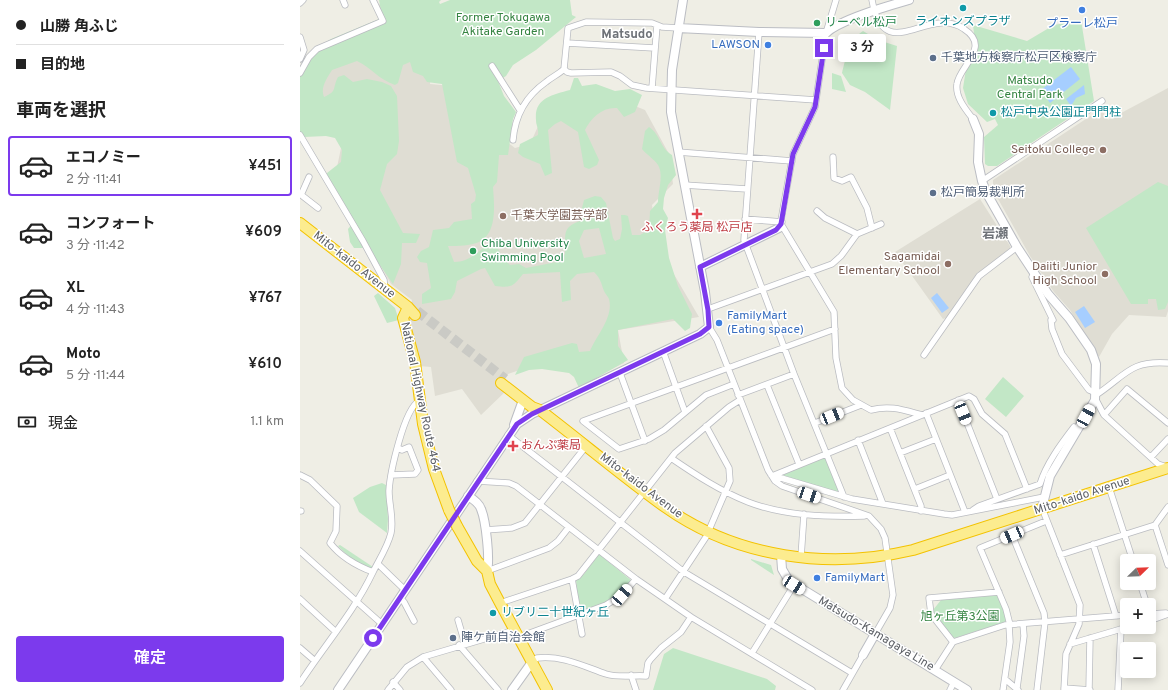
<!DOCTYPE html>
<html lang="ja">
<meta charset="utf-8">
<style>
body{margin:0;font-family:Overpass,"Noto Sans JP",sans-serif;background:#f2f2f2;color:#222;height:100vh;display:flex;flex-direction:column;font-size:15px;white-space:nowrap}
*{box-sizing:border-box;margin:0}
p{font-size:13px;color:#767676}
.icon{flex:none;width:22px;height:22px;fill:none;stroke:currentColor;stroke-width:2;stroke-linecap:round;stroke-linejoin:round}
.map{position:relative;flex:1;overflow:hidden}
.drawer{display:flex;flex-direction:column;background:#fff;width:300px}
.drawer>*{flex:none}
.guide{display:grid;align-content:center;height:88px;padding:0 16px;background:#fff}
.needle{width:26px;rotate:67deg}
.controls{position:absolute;left:820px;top:554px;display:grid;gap:8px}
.controls a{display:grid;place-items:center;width:36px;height:36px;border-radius:4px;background:#fff;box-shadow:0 2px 10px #0003;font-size:20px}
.end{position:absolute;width:18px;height:18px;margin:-9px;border:5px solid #7c3aed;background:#fff;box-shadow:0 0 0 2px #fff}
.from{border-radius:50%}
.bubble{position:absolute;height:28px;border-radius:4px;background:#fff;box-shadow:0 2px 10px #0003;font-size:13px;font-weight:600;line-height:28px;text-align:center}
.car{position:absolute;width:12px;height:24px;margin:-12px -6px;border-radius:5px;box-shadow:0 0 3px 1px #0007;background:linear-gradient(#fff 24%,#345 0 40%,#fff 0 76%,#345 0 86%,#fff 0)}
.guide b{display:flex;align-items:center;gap:14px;height:38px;font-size:15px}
.guide b+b{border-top:1px solid #e0e0e0}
.guide i{width:10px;height:10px;background:#222}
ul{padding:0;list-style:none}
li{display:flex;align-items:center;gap:12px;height:60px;margin:0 8px 6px;padding:0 8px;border:2px solid transparent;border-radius:4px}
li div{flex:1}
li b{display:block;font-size:15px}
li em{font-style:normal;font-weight:600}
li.on{border-color:#7c3aed}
li>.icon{width:36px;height:36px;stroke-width:1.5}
h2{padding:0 16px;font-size:18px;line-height:48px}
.pay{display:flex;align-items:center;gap:10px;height:44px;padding:0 16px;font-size:15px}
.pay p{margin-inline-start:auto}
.action{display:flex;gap:8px;margin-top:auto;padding:8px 16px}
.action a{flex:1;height:46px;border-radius:4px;background:#7c3aed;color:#fff;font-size:16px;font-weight:600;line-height:46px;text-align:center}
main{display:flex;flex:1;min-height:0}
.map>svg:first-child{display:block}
</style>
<main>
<section class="drawer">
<div class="guide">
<b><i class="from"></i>山勝 角ふじ</b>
<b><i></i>目的地</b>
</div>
<h2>車両を選択</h2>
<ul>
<li class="on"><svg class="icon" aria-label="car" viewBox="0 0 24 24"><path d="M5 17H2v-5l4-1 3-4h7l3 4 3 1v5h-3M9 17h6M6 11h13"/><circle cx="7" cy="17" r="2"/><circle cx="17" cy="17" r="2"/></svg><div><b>エコノミー</b><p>2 分 · 11:41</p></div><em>¥451</em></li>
<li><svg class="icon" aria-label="car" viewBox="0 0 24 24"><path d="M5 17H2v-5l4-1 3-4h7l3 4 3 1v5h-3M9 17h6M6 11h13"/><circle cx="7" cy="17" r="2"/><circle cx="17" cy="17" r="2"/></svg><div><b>コンフォート</b><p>3 分 · 11:42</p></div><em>¥609</em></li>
<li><svg class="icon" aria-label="car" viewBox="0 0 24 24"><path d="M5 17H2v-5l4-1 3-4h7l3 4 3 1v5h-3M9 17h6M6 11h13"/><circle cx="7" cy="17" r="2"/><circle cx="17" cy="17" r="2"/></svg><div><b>XL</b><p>4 分 · 11:43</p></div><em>¥767</em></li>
<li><svg class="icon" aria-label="car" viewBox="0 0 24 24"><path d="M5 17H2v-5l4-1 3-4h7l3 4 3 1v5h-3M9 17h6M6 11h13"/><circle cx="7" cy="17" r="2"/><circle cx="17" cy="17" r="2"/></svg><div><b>Moto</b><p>5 分 · 11:44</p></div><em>¥610</em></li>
</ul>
<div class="pay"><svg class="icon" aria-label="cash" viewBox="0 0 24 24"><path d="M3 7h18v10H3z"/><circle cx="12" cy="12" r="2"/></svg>現金<p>1.1 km</p></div>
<div class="action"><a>確定</a></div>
</section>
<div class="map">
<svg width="868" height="690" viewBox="0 0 868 690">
<rect width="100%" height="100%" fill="#efeee5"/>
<path fill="#dfddd3" d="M89,0L138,1L130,84L162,87L200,137L215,148L230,144L240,122L300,92L345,110L369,154L373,184L352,205L358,247L399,317L318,330L324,363L289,380L267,368L237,364L208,374L199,385L206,391L181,415L162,389L135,396L131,367L119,366L108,320L112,300L91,284L58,226L36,172L41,148L36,136L0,84L85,21L78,5Z
M868,88V311L866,317L829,315L812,334L799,357L770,310L754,292L730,256L693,190V180L801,109L808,120Z
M680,199L710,246V250L676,276L648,317L643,319L595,252Z"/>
<path fill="#c2e7c6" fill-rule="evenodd" d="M79,0H141L139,2L140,4L150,0H270L272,15L276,17L236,50L213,65L206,76L198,81L204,96L216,112L213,119L208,155H199L197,182L193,187C194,203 198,233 179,242C170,246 158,246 148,246L154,262C168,262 177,253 187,245L197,247L203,258L210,265L219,264L226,268L257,262L265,254C266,233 261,227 283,220L282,208L284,200L295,196L301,197L306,203L313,238L315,241L320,239L322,229L321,215H325L328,216L332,235H340L349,230L350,211L358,202C358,192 364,174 358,165C354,159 347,155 342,149L345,131L349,127C361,135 359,147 372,155L376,175L368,185L364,198L363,209L368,218L365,230L369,258L378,286L392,314L390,328L385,331L373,319L318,330V346L328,360L279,388L274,377L269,373L242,369L229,370L215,375L224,357L272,343L277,344L279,352L290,351C296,336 314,317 309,299C308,296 305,294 304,291C301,283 301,279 294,272L277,274L270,281L271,300L262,302L260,272L223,274C213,287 211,288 195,286L185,268L181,269L157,281L155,292L151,299L122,304V294L131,288L127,263L120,262L117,257L121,251L129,247L133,230L149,228L154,222L172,219L171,204L175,201L176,195L168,168L157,162L142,84L127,82L123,76L113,72L110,62L103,65L98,83L95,85C78,79 73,69 57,61L32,70C27,78 20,88 24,97C38,91 32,88 38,77L44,75L53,82L67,79L82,82L91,86L97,96L99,141L97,154L87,164L80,190L103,233L120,234L116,243H102L101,264L93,284L68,248H54L50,242L48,229L53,223L27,177V173L41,162L42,150L35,138L26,136L4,137L0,132V75L15,49L31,39L79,19L82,16ZM299,228L306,254L284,258L279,241L284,230Z
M781,20L794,101L697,166H688L685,164L684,137L698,125L695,119L687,122L668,104L663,88L666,69L676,50L673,25L727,41L754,25Z
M563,31L578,40L597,46L590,110L565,92L550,85L542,73C546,57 549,40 563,31Z
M532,73L541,76L546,92L532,89Z
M274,78H278L282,86L296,84L315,91L330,89L342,95L335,112L324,117L317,108C302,107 291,118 285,130L299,160L297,165L289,169L284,167L278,132L261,121L255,124L248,130L252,173L245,176L240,164L223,157L218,153L220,144L238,135C239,128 236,126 236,120C234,98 252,95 270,90Z
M858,182L868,186V302L865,309L858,310L856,299H848V304H831L786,228Z
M78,293L95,308L99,320L87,323L74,296Z
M703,377L724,396L706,417L685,399Z
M525,457L540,493L482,475Z
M82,483L86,485L88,519L87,533L59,512L53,498L70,487Z
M40,545L73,567L72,569C59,565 47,556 38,546Z
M299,554L332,581L311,601L279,612L276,580L284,574Z
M451,559L471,565L474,575L451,560Z
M697,595L707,619L705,622L655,638L652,637L633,613V610L641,600Z
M373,648L467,679L476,686L475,690H353L364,654Z"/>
<path fill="#a6ceff" d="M771,67L780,79L750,103L741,90Z
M784,85L785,94L776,98L771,106L766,99Z
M637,293L649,308L642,313L631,298Z
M784,306L795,322L785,328L775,312Z"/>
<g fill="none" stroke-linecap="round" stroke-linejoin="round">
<path stroke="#cacac5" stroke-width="10" stroke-dasharray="10 5" stroke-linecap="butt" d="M117,311L205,379"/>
<g stroke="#babcc1" stroke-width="7">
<path id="street" d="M43,0L45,5
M572,0C584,68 628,4 664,29C692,47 659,66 657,84C655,97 666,110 673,119
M0,3L3,0
M459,32L444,240L494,374L544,497
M0,37L4,50L0,59
M267,43L354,48
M192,66L220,110
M264,69L267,72L271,73L311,72L320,76L332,85L346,88L516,100
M0,73L9,57L17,49L83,21L73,0
M352,88L357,25
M0,135L63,241L84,280L85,289
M213,140C215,116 226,96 246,82C252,77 259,74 264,69L268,28L286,22L352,23L362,27L378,28
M378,152L492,161
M533,157L534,178L542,181L551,177L567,208L572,228
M682,181L802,101
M384,185L447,189
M0,194L18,208
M1,195L9,177
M445,219L482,222
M481,224L534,312L536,358L542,388L553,400L571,410C590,405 603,410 622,415
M480,226L493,154L515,107L526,33L536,0
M557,234L581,224
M734,273L732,277L753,320
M408,309L532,264L541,256L557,234L525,218L517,211
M751,320L752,329L762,354L789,390L796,393
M409,327L417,340L468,470L475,481L482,486L569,516L581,529L585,538L593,595L590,608L575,634
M363,351L385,412
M624,355L679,276L717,247
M320,373L345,441
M434,384L406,395L364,430L349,439L319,449L283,421L535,329
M467,385L499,464
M438,395L494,374
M796,395C825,376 830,360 868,363
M795,398L804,415L858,464L867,467
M658,400L697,499
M626,413L665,512
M804,415L827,389L868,423
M515,423L561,405
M590,428L621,506V511
M208,435L384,572L552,673
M558,440L583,504
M600,453L636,439
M851,457L868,439
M371,458C396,475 420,491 448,502C484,516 526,517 564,516
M0,475L10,480L37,506L36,531L30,543C41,557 57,566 73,572
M91,475L115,474L118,470L109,447L102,450L98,448
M471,475L552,499L644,514L652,515L744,497
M472,476L669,396L674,399L682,414L705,434L727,489
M177,481L209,483L216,486L336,579
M809,487L833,561
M615,489L650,475
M742,508L780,605L779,624L766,654L764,690
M673,510L679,506L740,484C746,464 761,444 774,427L778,430
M0,511H1
M855,525L868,565
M185,530L212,528L225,523L287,445
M712,535L744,613L745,622L737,690
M793,544L816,616
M0,551L82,624
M760,555L855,525L868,507
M501,557L504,514
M78,564L105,590
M187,571L249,548L258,541L269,527
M272,579L282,634
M840,583L847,605
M100,598L104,602L114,621
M0,599L36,632
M365,599L391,617
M200,603L272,579L278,576L375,453L429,407L440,400
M849,614L866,613
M158,620L165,644
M849,621L868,614
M710,625L706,609L680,548L746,521
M219,637L306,605L322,595L336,579L365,599L406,537L430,481L429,468L406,426
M653,642L631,614L629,598L699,592
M770,644L828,627
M159,645L198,690
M0,648L15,661
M452,653L494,585
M123,657L151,690
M232,662L237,658C262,655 283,666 306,674C318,678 334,675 346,676L348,663L350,660L361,648L381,632L391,617L512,690
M635,670L653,642L705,625L827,615
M331,675L336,690
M705,679L718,690
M93,682L100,690
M0,683C24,646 54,612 73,572C79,560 88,546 91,533C94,519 89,505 89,491C90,473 104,409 119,401
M717,688L724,636L723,624
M764,688L790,690
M88,690L107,667L123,657L215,630
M543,690L563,655
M650,690L654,682
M703,690L710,642L709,625
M789,690L790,638
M818,690L821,629"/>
</g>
<g stroke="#bbbdc3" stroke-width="10">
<path id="secondary" d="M378,28L459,32L526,33C541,19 588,6 609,0
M673,119L679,134L678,162L682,181L686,192L717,247L748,294L769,318L791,350L796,364L795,400L750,476L742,508
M400,267L479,228
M214,425L223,400
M168,496C173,499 179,503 181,509C186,521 190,559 187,571
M481,555L482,569L489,581L667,690
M563,655L575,634
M38,690L217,424L232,414L400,334L409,327L405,292L371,112L372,70L383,0
M212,690L232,662"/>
</g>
<g stroke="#f3c201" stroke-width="12">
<path id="highway" d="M0,223L108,307L115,315
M108,307L103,318L115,362L123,424L134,469L149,510
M201,383L232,407L240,410C282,442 322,476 365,507C437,558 528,570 613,550L868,468
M157,526L177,561L187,571L190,584L200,603L247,690"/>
</g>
<use href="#street" stroke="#fff" stroke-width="5.5"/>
<use href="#secondary" stroke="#fff" stroke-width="8"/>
<use href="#highway" stroke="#fcec8f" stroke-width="10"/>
<g stroke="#f3c201" stroke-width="12" stroke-linecap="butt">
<path id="highway-bridge" d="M149,510L157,526"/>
</g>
<use href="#highway-bridge" stroke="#fcec8f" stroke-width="10"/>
</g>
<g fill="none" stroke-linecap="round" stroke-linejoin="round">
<path stroke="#7c3aed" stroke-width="5" d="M73,638L217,424L232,414L400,334L409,327L408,310L400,267L476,230L481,224L493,154L515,107L524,48"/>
</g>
<g fill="#0f9aa8" stroke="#fff" stroke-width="1.5">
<circle cx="663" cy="8" r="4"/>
<circle cx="693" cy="113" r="4"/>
<circle cx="193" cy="613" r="4"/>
</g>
<g fill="#3f7fe0" stroke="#fff" stroke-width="1.5">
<circle cx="782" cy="10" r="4"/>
<circle cx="468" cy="45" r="4"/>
<circle cx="419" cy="323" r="4"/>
<circle cx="517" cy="578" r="4"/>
</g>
<g fill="#2e9e5b" stroke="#fff" stroke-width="1.5">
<circle cx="517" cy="23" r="4"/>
<circle cx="173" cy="251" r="4"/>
</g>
<g fill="#5c6f8a" stroke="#fff" stroke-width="1.5">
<circle cx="633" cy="58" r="4"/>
<circle cx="633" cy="193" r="4"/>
<circle cx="153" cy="638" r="4"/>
</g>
<g fill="#8d6e63" stroke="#fff" stroke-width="1.5">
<circle cx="803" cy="150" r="4"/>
<circle cx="203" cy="216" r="4"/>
<circle cx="648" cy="264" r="4"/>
<circle cx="805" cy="274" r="4"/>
</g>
<g fill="#e0444e" stroke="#fff" stroke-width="1.5">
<path d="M395 208h4v4h4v4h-4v4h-4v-4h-4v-4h4z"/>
<path d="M211 440h4v4h4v4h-4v4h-4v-4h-4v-4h4z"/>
</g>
<g text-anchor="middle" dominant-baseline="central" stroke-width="3" stroke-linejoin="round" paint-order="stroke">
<g font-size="12" fill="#358441" stroke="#fff">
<text x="203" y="18">Former Tokugawa<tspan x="203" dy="14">Akitake Garden</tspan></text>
<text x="730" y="81">Matsudo<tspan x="730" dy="14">Central Park</tspan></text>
<text x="660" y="617">旭ヶ丘第3公園</text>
</g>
<g font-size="12" fill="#0d838f" stroke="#fff" text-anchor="start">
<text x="663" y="22" text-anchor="middle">ライオンズプラザ</text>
<text x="701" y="113">松戸中央公園正門門柱</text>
<text x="201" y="613">リブリ二十世紀ヶ丘</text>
</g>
<g font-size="12" fill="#27864d" stroke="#fff" text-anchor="start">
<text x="525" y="23">リーベル松戸</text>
<text x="181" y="244">Chiba University<tspan x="181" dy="14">Swimming Pool</tspan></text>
</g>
<g font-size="12" fill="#366cbe" stroke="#fff" text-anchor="start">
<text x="782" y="24" text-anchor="middle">プラーレ松戸</text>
<text x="460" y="45" text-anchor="end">LAWSON</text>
<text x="427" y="316">FamilyMart<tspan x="427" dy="14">(Eating space)</tspan></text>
<text x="525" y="578">FamilyMart</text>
</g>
<g font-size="12" fill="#4e5e75" stroke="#fff" text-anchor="start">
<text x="641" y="58">千葉地方検察庁松戸区検察庁</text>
<text x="641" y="193">松戸簡易裁判所</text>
<text x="161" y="638">陣ケ前自治会館</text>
</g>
<g font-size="12" fill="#785e54" stroke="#fff" text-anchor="end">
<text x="795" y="150">Seitoku College</text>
<text x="211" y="216" text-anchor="start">千葉大学園芸学部</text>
<text x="640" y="257">Sagamidai<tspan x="640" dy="14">Elementary School</tspan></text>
<text x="797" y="267">Daiiti Junior<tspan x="797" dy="14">High School</tspan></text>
</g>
<g font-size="12" fill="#be3a42" stroke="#fff">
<text x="397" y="228">ふくろう薬局 松戸店</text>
<text x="221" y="446" text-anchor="start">おんぷ薬局</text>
</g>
<g font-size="12" fill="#5d6066" stroke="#fff">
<text transform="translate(54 265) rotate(38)">Mito-kaido Avenue</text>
<text transform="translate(120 397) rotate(78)">National Highway Route 464</text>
<text transform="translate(341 486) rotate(37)">Mito-kaido Avenue</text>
<text transform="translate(782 496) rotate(-18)">Mito-kaido Avenue</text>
<text transform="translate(576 634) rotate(31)">Matsudo-Kamagaya Line</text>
</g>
<g font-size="13" font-weight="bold" fill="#6e7278" stroke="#fff">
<text x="327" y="35">Matsudo</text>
<text x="695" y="235">岩瀬</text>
</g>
</g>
</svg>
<div class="controls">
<a><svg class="needle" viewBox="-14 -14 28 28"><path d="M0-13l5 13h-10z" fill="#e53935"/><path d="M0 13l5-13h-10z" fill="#767676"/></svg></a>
<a>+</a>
<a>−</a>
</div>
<i class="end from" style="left:73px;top:638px"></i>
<i class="end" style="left:524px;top:48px"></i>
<div class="bubble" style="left:538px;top:34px;width:48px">3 分</div>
<i class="car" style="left:663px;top:413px;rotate:158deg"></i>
<i class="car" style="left:532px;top:416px;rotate:68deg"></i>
<i class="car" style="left:786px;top:416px;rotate:28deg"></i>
<i class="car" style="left:509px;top:495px;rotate:109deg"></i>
<i class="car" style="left:712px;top:535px;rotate:247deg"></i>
<i class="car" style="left:494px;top:585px;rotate:122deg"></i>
<i class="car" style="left:322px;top:595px;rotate:41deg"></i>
</div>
</main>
